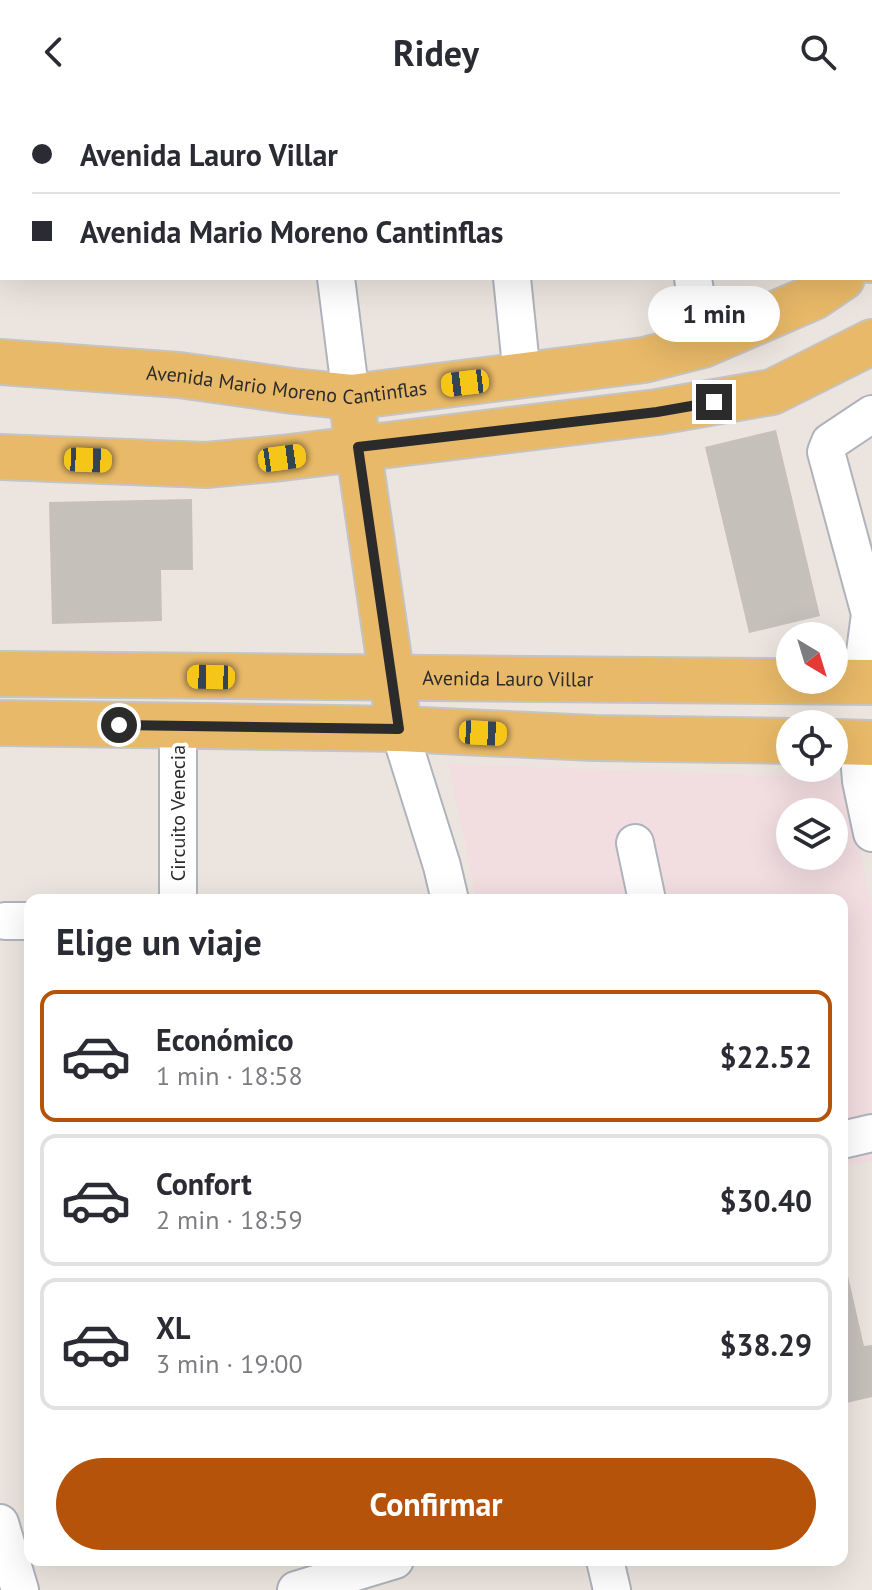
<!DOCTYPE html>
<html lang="es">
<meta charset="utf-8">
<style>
body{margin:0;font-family:"PT Sans",sans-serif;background:#f7f7f7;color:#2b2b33;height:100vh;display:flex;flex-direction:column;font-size:30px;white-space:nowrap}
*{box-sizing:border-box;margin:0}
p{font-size:26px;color:#7c7c81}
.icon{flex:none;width:44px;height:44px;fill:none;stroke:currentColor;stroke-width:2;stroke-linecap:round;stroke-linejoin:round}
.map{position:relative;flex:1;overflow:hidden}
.side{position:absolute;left:24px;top:790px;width:824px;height:672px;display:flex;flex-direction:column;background:#fff;border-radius:16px;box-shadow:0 8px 32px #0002}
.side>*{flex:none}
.hud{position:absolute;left:0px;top:0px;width:872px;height:176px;box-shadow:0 8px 32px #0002;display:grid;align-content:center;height:176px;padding:0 32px;background:#fff}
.needle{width:52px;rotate:142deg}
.controls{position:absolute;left:776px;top:518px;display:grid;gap:16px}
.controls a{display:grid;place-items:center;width:72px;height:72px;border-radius:50%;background:#fff;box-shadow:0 8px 32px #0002;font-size:40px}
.end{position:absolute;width:36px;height:36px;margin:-18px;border:10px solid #2b2b2b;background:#fff;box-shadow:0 0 0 4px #fff}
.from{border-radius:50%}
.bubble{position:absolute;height:56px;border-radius:28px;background:#fff;box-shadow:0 8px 32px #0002;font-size:26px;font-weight:700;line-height:56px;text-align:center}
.car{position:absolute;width:24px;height:48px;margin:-24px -12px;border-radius:10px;box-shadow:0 0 6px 2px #0007;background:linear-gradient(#f5c518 24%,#345 0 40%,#f5c518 0 76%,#345 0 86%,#f5c518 0)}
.hud b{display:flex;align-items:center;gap:28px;height:76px;font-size:30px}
.hud b+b{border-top:2px solid #e1e1e2}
.hud i{width:20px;height:20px;background:#2b2b33}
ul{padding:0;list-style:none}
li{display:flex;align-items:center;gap:24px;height:132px;margin:0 16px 12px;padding:0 16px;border:4px solid #e1e1e2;border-radius:16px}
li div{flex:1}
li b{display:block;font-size:30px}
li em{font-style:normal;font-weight:700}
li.on{border-color:#b45309}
li>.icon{width:72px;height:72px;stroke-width:1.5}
h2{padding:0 32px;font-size:36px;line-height:96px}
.cta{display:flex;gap:16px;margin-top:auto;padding:16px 32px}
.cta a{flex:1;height:92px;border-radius:48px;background:#b45309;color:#fff;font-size:32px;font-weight:700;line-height:92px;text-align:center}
header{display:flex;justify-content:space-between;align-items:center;height:104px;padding:0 32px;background:#fff;font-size:36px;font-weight:700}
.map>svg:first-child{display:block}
</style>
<header><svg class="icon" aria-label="back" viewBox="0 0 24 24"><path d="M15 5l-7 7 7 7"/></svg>Ridey<svg class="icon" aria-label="search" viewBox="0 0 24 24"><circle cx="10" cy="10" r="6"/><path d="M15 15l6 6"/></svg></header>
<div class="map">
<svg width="872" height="1486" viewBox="0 0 872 1486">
<rect width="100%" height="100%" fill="#ece5df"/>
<path fill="#f2dde1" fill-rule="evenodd" d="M448,660L836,674L847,678L872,806V1057L842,1063V796H477ZM790,708H834V752H790Z"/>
<path fill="#c5c0ba" d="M776,326L820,512L749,529L705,343Z
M192,395L193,466H161L162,517L52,520L49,398Z
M848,1172L864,1242L872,1241V1293L842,1300V1173Z"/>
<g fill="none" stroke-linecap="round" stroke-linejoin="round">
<g stroke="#afb3bb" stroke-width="40">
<path id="minor" d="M317,0L318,2
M494,0V2
M669,0L670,2
M845,0L846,2
M0,24H2
M870,37H872
M336,174L351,293
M512,174L522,272
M693,174L703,241
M861,578L870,510L826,348L830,338L872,310
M399,625L442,762L450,796
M858,639L861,677L872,729
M635,739L647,796
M178,796V622
M5,817H30
M842,1036L872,1029
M0,1419L20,1486
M605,1456L612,1486
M296,1486L395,1456"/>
</g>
<g stroke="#c4c4c4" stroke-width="48">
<g id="major">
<path d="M870,156L872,154"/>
<path id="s1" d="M0,258L179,271L293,287L351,293L644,256L703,241L814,193L842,174"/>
<path d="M354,314L396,603"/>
<path d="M0,353L206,361L282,354L657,308L772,288L872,238"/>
<path id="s2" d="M0,570L872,578"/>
<path d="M0,619L399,625L594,634L790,637"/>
<path d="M834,638L872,639"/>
</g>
</g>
<use href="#minor" stroke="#fff" stroke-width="36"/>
<use href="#major" stroke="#e8b968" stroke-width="44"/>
</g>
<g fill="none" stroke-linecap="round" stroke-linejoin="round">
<path stroke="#2b2b2b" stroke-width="10" d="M119,621L399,625L358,343L657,308L714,298"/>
</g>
<g text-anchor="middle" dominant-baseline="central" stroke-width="7" stroke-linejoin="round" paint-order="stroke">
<g font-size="20" fill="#2b2b2b" stroke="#fff">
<text stroke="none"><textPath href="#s1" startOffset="288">Avenida Mario Moreno Cantinflas</textPath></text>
<text stroke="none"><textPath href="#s2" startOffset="508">Avenida Lauro Villar</textPath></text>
<text transform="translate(178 709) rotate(-90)">Circuito Venecia</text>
</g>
</g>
</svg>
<div class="controls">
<a><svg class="needle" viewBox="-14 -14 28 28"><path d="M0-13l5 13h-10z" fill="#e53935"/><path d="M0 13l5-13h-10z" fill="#7c7c81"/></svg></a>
<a><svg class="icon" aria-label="locate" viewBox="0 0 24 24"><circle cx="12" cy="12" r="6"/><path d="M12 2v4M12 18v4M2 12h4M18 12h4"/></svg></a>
<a><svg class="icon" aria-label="layers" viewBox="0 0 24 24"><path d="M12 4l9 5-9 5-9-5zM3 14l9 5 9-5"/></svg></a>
</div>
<i class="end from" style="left:119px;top:621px"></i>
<i class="end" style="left:714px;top:298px"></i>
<div class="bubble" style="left:648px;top:182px;width:132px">1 min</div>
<i class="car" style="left:465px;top:279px;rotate:263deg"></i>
<i class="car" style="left:282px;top:354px;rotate:82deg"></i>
<i class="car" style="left:88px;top:356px;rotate:92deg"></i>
<i class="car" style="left:211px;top:573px;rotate:271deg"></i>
<i class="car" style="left:483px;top:629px;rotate:93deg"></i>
<div class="hud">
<b><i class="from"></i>Avenida Lauro Villar</b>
<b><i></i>Avenida Mario Moreno Cantinflas</b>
</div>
<section class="side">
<h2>Elige un viaje</h2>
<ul>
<li class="on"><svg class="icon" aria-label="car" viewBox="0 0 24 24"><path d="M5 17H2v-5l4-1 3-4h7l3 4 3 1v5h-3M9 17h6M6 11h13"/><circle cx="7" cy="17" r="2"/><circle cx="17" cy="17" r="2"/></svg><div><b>Económico</b><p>1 min · 18:58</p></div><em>$22.52</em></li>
<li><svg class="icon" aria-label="car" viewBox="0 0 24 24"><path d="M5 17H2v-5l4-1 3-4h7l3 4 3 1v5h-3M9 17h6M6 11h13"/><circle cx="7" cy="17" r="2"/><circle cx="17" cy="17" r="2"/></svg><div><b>Confort</b><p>2 min · 18:59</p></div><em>$30.40</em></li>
<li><svg class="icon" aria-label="car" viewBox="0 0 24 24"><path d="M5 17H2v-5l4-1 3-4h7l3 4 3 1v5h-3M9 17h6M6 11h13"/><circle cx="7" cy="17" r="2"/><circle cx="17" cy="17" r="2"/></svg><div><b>XL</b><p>3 min · 19:00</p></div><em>$38.29</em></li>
</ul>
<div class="cta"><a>Confirmar</a></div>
</section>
</div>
